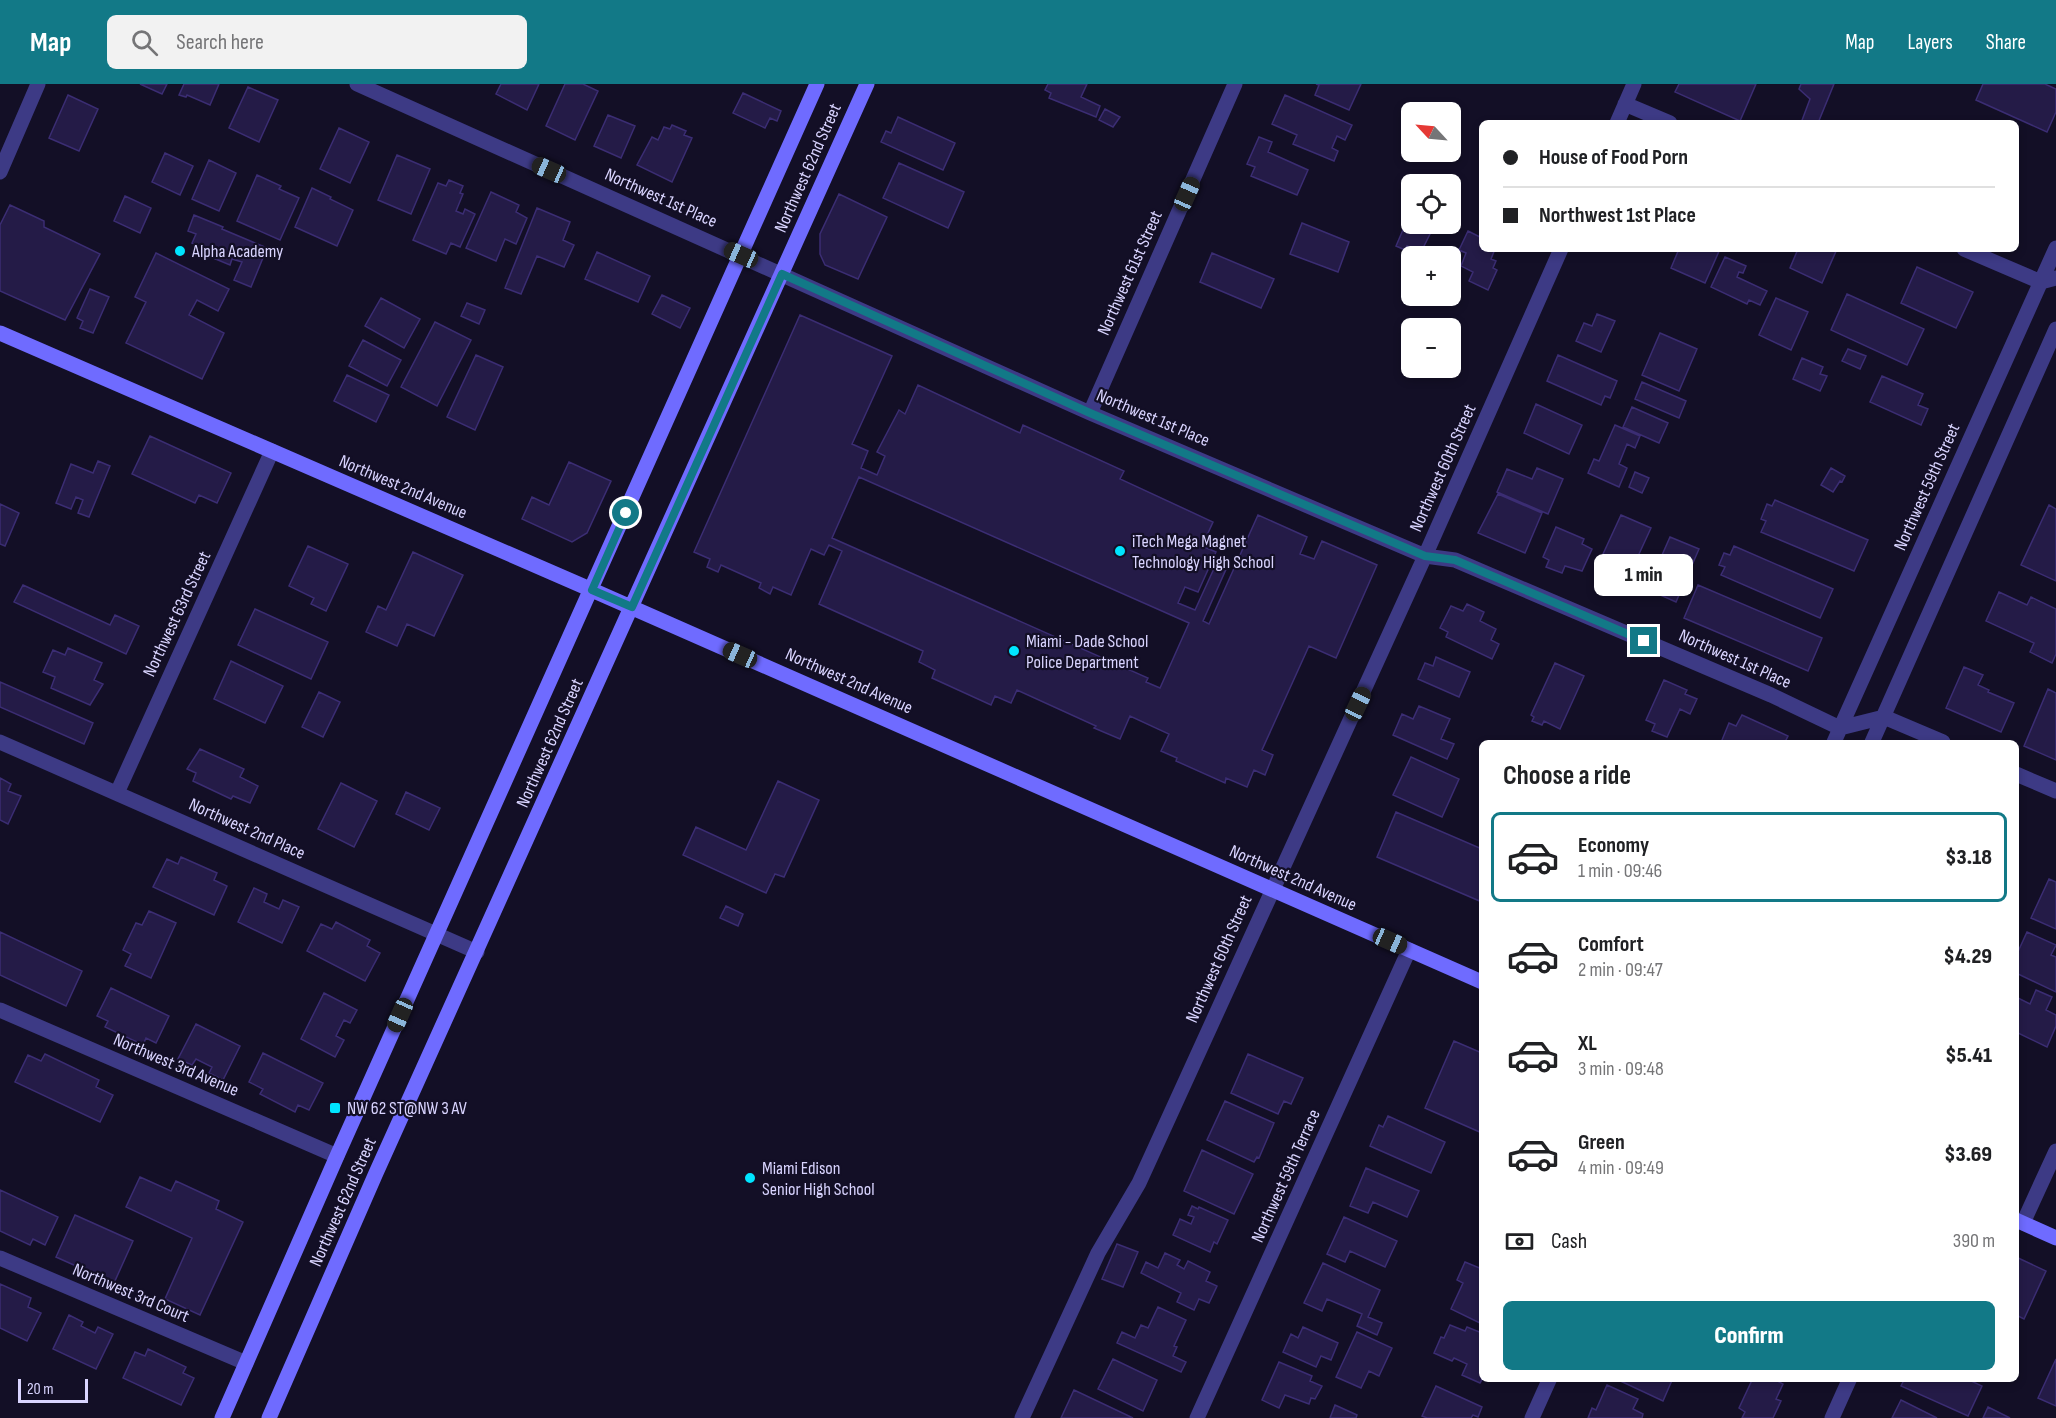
<!DOCTYPE html>
<meta charset="utf-8">
<style>
body{margin:0;font-family:"Sofia Sans Condensed",sans-serif;background:#f2f2f2;color:#202124;height:100vh;display:flex;flex-direction:column;font-size:22px;white-space:nowrap}
*{box-sizing:border-box;margin:0}
p{font-size:20px;color:#757577}
.icon{flex:none;width:33px;height:33px;fill:none;stroke:currentColor;stroke-width:2;stroke-linecap:round;stroke-linejoin:round}
.map{position:relative;flex:1;overflow:hidden}
.sheet{position:absolute;left:1479px;top:656px;width:540px;height:642px;display:flex;flex-direction:column;background:#fff;border-radius:9px;box-shadow:0 3px 9px #0003}
.sheet>*{flex:none}
.guide{position:absolute;left:1479px;top:36px;width:540px;height:132px;border-radius:9px;box-shadow:0 3px 9px #0003;display:grid;align-content:center;height:132px;padding:0 24px;background:#fff}
.needle{width:39px;rotate:296deg}
.tools{position:absolute;left:1401px;top:18px;display:grid;gap:12px}
.tools a{display:grid;place-items:center;width:60px;height:60px;border-radius:9px;background:#fff;box-shadow:0 3px 9px #0003;font-size:30px}
.scale{position:absolute;left:18px;bottom:15px;width:70px;box-sizing:border-box;padding-left:6px;border:3px solid #d9d4ff;border-top:0;font-size:16px;line-height:21px;white-space:nowrap;color:#d9d4ff;-webkit-text-stroke:4px #130f26;paint-order:stroke}
.end{position:absolute;width:27px;height:27px;margin:-14px;border:8px solid #127987;background:#fff;box-shadow:0 0 0 3px #fff}
.from{border-radius:50%}
.bubble{position:absolute;height:42px;border-radius:9px;background:#fff;box-shadow:0 3px 9px #0003;font-size:20px;font-weight:800;line-height:42px;text-align:center}
.car{position:absolute;width:18px;height:36px;margin:-18px -9px;border-radius:8px;box-shadow:0 0 4px 2px #0007;background:linear-gradient(#222 24%,#8ab4d8 0 40%,#222 0 76%,#8ab4d8 0 86%,#222 0)}
.guide b{display:flex;align-items:center;gap:21px;height:57px;font-size:22px}
.guide b+b{border-top:2px solid #e0e0e0}
.guide i{width:15px;height:15px;background:#202124}
ul{padding:0;list-style:none}
li{display:flex;align-items:center;gap:18px;height:90px;margin:0 12px 9px;padding:0 12px;border:3px solid transparent;border-radius:9px}
li div{flex:1}
li b{display:block;font-size:22px}
li em{font-style:normal;font-weight:800}
li.current{border-color:#127987}
li>.icon{width:54px;height:54px;stroke-width:1.5}
h2{padding:0 24px;font-size:27px;line-height:72px}
.pay{display:flex;align-items:center;gap:15px;height:66px;padding:0 24px;font-size:22px}
.pay p{margin-inline-start:auto}
.cta{display:flex;gap:12px;margin-top:auto;padding:12px 24px}
.cta a{flex:1;height:69px;border-radius:9px;background:#127987;color:#fff;font-size:24px;font-weight:800;line-height:69px;text-align:center}
header{display:flex;align-items:center;gap:36px;box-sizing:border-box;height:84px;padding:0 30px;background:#127987;color:#fff}
header strong{font-size:28px}
nav{display:flex;gap:33px;margin-inline-start:auto;font-size:21px}
.search{width:420px;height:54px;background:#f2f2f2;display:flex;align-items:center;gap:15px;box-sizing:border-box;padding:0 21px;border-radius:9px;color:#757577;font-size:22px}
.map>svg:first-child{display:block}
</style>
<header>
<strong>Map</strong>
<div class="search"><svg class="icon" aria-label="search" viewBox="0 0 24 24"><circle cx="10" cy="10" r="6"/><path d="M15 15l6 6"/></svg>Search here</div>
<nav><a>Map</a><a>Layers</a><a>Share</a></nav>
</header>
<div class="map">
<svg width="2056" height="1334" viewBox="0 0 2056 1334">
<rect width="100%" height="100%" fill="#130f26"/>
<path fill="#241b47" stroke="#3b2d73" stroke-width="1.5" fill-rule="evenodd" d="M140,0H167L162,10Z
M184,0H219L210,21L187,11L186,13L179,11Z
M501,0H539L527,26L496,10Z
M565,0H583L598,7L575,56L546,42Z
M1048,0H1087L1081,13L1100,22L1096,33L1049,14L1051,9L1045,6Z
M1316,0H1361L1349,26L1315,11L1319,1Z
M1679,0H1756L1740,37L1675,8Z
M1801,0H1834L1818,39H1801L1810,15L1799,5Z
M1983,0H2045L2056,5V28L2047,48L1976,16Z
M248,3L278,16L259,58L229,44Z
M743,9L781,27L777,37L770,34L765,44L733,29Z
M68,11L98,25L79,67L49,54Z
M1285,11L1352,41L1345,56L1337,52L1332,64L1338,67L1334,77L1293,60L1297,51L1272,40Z
M1105,25L1120,33L1113,43L1099,36Z
M608,31L635,42L621,74L594,62Z
M898,33L955,59L943,86L881,58L886,47L891,49Z
M672,41L686,47L684,51L692,54L672,98L637,81L652,53L658,56L664,43L670,45Z
M339,44L369,58L350,99L320,85Z
M1259,53L1272,58L1268,68L1308,86L1297,111L1251,92L1255,83L1247,80Z
M165,69L193,82L180,111L152,98Z
M397,71L430,85L411,130L378,116Z
M209,76L236,89L219,127L192,115Z
M899,79L964,108L948,144L883,114Z
M257,91L281,102L279,105L299,114L280,156L237,137Z
M449,96L463,102L460,109L463,110L456,127L463,130L465,125L475,130L460,163L451,159L446,170L413,156L438,99L446,102Z
M312,104L331,113L330,115L353,126L337,162L295,143Z
M491,108L519,121L516,128L527,134L516,160L505,155L496,177L466,164Z
M839,110L887,133L858,195L825,181L820,170V150Z
M125,112L151,124L140,149L114,137Z
M10,121L44,137V143L100,170L65,236L0,207V141Z
M537,124L570,138L563,156L574,161L564,183L537,172L521,210L505,204Z
M1411,127L1412,140H1435L1421,168L1407,162L1405,166L1396,162Z
M194,131L223,143L222,145L267,164L251,203L234,196L242,178L232,175L230,181L206,171L208,166L192,159L196,150L188,147Z
M1302,139L1349,158L1338,188L1290,170Z
M1468,147L1482,154V165H1495L1491,175L1496,177L1493,184L1497,186L1488,206L1469,197L1473,188L1461,182L1466,169L1459,166Z
M1679,165H1720L1705,199L1671,184Z
M1798,165H1837L1822,199L1790,184Z
M597,168L650,192L638,218L585,195Z
M156,169L229,205L218,227L197,216L189,231L224,249L202,295L126,259L146,218L135,213Z
M1212,169L1274,195L1261,224L1200,198Z
M1725,173L1746,182L1743,189L1739,188L1737,193L1767,207L1760,221L1749,216L1747,220L1711,203Z
M1917,183L1973,208L1956,244L1901,219Z
M90,205L109,213L93,249L80,244L83,237L77,234Z
M1847,210L1924,245L1907,281L1831,246Z
M662,211L690,224L680,244L652,230Z
M381,214L420,235L404,264L365,242Z
M1776,214L1808,228L1791,266L1759,251Z
M467,219L485,226L479,240L461,232Z
M1597,230L1615,237L1601,268L1576,257L1584,239L1592,242Z
M800,231L892,272L852,360L868,367L861,384L877,391L885,372L877,368L899,326L905,330L918,301L1020,349L1023,341L1124,387L1120,395L1213,438L1202,462L1216,468L1198,508L1185,503L1178,519L1195,526L1217,478L1227,483L1203,537L1209,540L1258,431L1307,453L1300,470L1314,475L1322,457L1377,481L1336,574L1309,562L1262,666L1273,671L1265,691L1254,686L1247,703L1226,694L1225,699L1176,677L1177,674L1161,667L1169,650L1130,632L1120,655L1094,644L1096,642L1017,606L1011,619L995,612L991,621L932,594L935,586L919,578L923,567L819,520L842,467L829,461L824,471L811,465L791,511L773,503L770,510L759,504L761,499L721,481L718,488L707,483L710,475L694,468ZM859,393L1189,539L1160,604L1146,598L1148,594L832,454Z
M435,238L471,256L437,322L401,303Z
M1660,249L1697,265L1679,307L1642,291Z
M363,256L401,276L387,302L349,282Z
M1848,265L1866,272L1860,285L1842,277Z
M476,271L503,283L475,346L447,333Z
M1558,271L1617,297L1610,314L1605,312L1601,321L1547,297Z
M1802,274L1823,283L1820,290L1827,292L1820,307L1793,295Z
M347,291L389,311L376,338L334,317Z
M1882,292L1923,310L1918,321L1928,325L1921,341L1870,318Z
M1642,298L1686,317L1679,334L1635,315Z
M1536,320L1582,341L1569,370L1524,349Z
M1632,323L1668,339L1659,359L1623,343Z
M1615,341L1640,352L1635,364L1627,360L1619,380L1627,384L1619,403L1588,389L1594,375L1599,377Z
M150,352L231,389L217,419L199,411L195,419L132,390Z
M98,377L110,382L89,433L78,429L83,416L76,413L71,425L56,419L71,380L93,389Z
M569,378L611,397L587,449L572,458L522,435L532,413L549,421Z
M1537,384L1563,395L1548,430L1497,408L1507,385L1532,395Z
M1831,384L1845,392L1842,398L1840,397L1833,408L1821,401Z
M1635,388L1649,394L1642,409L1629,403Z
M1498,410L1542,429L1525,469L1478,449Z
M1775,416L1868,456L1854,487L1761,448L1766,437L1761,435L1767,420L1772,422Z
M0,420L19,429L5,462L0,460Z
M2049,421L2056,425V497L2021,481Z
M1621,431L1651,444L1627,496L1597,483Z
M1556,443L1584,455L1582,460L1592,465L1582,487L1565,482L1562,489L1546,483L1549,476L1543,473Z
M1670,453L1699,465L1676,518L1647,505Z
M308,462L348,480L326,527L311,520L314,514L289,502Z
M1734,462L1833,505L1820,534L1721,491L1725,483L1719,481L1724,469L1730,471Z
M413,468L463,491L434,552L407,540L397,562L366,548L378,522L386,526Z
M23,501L110,541L115,531L139,542L126,570L14,518Z
M1698,501L1822,554L1808,587L1684,534Z
M1999,508L2027,521L2031,513L2056,525V570L2052,579L2030,568L2034,559L1986,537Z
M1467,520L1484,528L1480,537L1496,545L1491,556L1499,560L1492,575L1446,553L1448,548L1440,544L1451,522L1463,527Z
M255,525L328,558L311,595L238,561Z
M68,564L102,579L94,596L103,600L90,621L51,604L55,593L43,588L53,566L65,571Z
M1436,573L1470,588L1459,613L1418,595L1425,579L1433,582Z
M231,577L283,602L265,639L214,615Z
M1555,579L1584,592L1560,645L1544,637L1542,641L1532,637L1534,633L1531,631Z
M1964,583L1983,591L1978,601L1989,606L1988,608L2014,619L2001,648L1946,624Z
M1664,596L1687,606L1685,610L1697,615L1690,630L1680,625L1667,653L1652,647L1655,640L1646,636Z
M0,598L93,639L84,660L0,623Z
M2048,605L2056,609V676L2024,662Z
M319,608L340,618L323,653L302,643Z
M1419,622L1450,635L1441,655L1454,660L1447,675L1393,651L1402,630L1413,635Z
M1742,631L1788,652L1785,658H1727L1722,656L1729,639L1736,642Z
M200,665L244,685L240,693L258,702L250,719L233,712L231,715L193,697L196,689L187,685Z
M1411,673L1459,695L1442,733L1393,711Z
M0,694L11,700L8,707L21,712L8,740L0,736Z
M778,697L819,716L784,793L775,790L766,809L683,771L696,743L746,766Z
M341,699L377,717L354,763L318,745Z
M406,708L440,724L429,746L396,730Z
M1396,728L1482,765V818L1377,773Z
M181,773L217,789L214,796L227,802L214,831L153,803L167,775L178,780Z
M2049,795L2056,798V845L2031,834Z
M254,804L267,810L264,818L279,825L283,816L299,823L282,859L238,838Z
M726,822L743,830L738,842L720,834Z
M149,827L176,839L151,894L125,882L131,870L123,866L136,839L142,841Z
M336,838L370,856L367,862L380,869L365,897L307,867L321,840L332,845Z
M0,848L82,887L66,922L0,891Z
M2027,848L2056,861L2051,871L2056,873V908L2016,889V872Z
M111,904L169,932L156,959L146,954L143,961L105,943L108,937L97,932Z
M2036,906L2052,913L2046,926L2056,931V942L2047,963L2016,948V913L2030,920Z
M324,909L357,926L350,939L344,936L336,952L344,956L335,973L301,955Z
M196,940L240,962L223,996L209,989L212,983L196,975L192,981L178,975Z
M1454,957L1482,969V1049L1425,1024Z
M263,969L323,999L309,1026L298,1021L295,1028L260,1010L263,1005L249,998Z
M45,970L99,996L96,1003L113,1011L100,1038L15,998L28,971L41,977Z
M1248,970L1303,994L1291,1020L1284,1017L1278,1030L1231,1009Z
M1225,1017L1274,1039L1259,1074L1257,1073L1254,1078L1207,1056Z
M1388,1032L1445,1058L1431,1089L1370,1062L1379,1041L1383,1043Z
M1202,1066L1253,1090L1234,1130L1184,1107Z
M1366,1084L1419,1107L1407,1133L1373,1118L1368,1129L1350,1122Z
M140,1093L171,1107L176,1097L219,1117L216,1125L243,1138L200,1231L165,1215L192,1154L126,1123Z
M0,1106L58,1133L45,1161L33,1155L30,1161L0,1147Z
M1192,1122L1198,1125L1199,1123L1228,1136L1217,1160L1214,1158L1210,1168L1173,1151L1180,1135L1191,1140L1194,1133L1188,1131Z
M75,1131L133,1157L114,1199L56,1173Z
M1344,1133L1397,1157L1385,1183L1350,1167L1345,1178L1327,1170Z
M1117,1160L1138,1168L1123,1203L1102,1195Z
M1165,1169L1180,1176L1177,1181L1184,1185L1188,1177L1210,1188L1206,1197L1217,1202L1209,1219L1199,1215L1194,1226L1177,1218L1181,1209L1141,1189L1146,1178L1158,1184Z
M2016,1173L2046,1187L2024,1235L2016,1231Z
M1465,1178L1482,1185V1240L1451,1225L1463,1199L1457,1196Z
M1323,1179L1380,1206L1368,1233L1382,1239L1377,1251L1357,1242L1362,1230L1327,1215L1322,1227L1304,1219Z
M0,1200L31,1214L28,1223L41,1229L27,1257L0,1244Z
M1158,1223L1186,1236L1174,1262L1177,1263L1173,1272L1186,1278L1181,1288L1117,1259L1122,1248L1135,1254L1141,1241L1148,1244Z
M69,1231L83,1238L81,1242L95,1249L98,1243L113,1250L96,1285L53,1265Z
M1450,1241L1465,1247L1467,1243L1482,1249L1483,1294L1480,1299L1462,1291L1467,1280L1454,1274L1452,1277L1434,1269L1441,1253L1444,1254Z
M1303,1243L1338,1259L1331,1276L1321,1272L1316,1283L1283,1268L1291,1250L1298,1254Z
M1357,1248L1392,1264L1379,1292L1369,1287L1361,1304L1336,1293Z
M148,1265L186,1283L183,1289L194,1294L181,1321L123,1294L135,1268L145,1272Z
M1113,1275L1157,1296L1143,1327L1098,1305Z
M2056,1275V1322L2038,1314Z
M1279,1278L1312,1292L1310,1297L1322,1302L1315,1315L1311,1314L1309,1320L1285,1311L1279,1324L1262,1316Z
M1614,1294H1673L1663,1317Z
M1753,1294H1772L1783,1300L1776,1315L1781,1317L1773,1334H1742L1745,1328L1739,1324Z
M1905,1294H1965L1982,1302L1968,1332L1901,1302Z
M1607,1301L1638,1315L1633,1325L1643,1330L1642,1334H1588L1592,1324L1596,1326Z
M1436,1302L1482,1323L1478,1333L1473,1331L1471,1334H1427L1422,1332Z
M1074,1306L1133,1334H1061Z
M1901,1316L1937,1334H1892Z
M1335,1321L1357,1331L1356,1334H1330Z
M1988,1323L2010,1334H1983Z"/>
<g fill="none" stroke-linecap="round" stroke-linejoin="round">
<path stroke="#3d3a85" stroke-width="15" d="M357,0L1090,329L1425,472L1455,476L1771,611L1840,644L1884,633L1943,658
M1625,20L1670,39
M1617,39L1634,0
M0,88L38,0
M1964,165L2041,198L2056,194
M1090,329L1235,0
M0,658L477,868
M1834,658L2056,164
M1872,658L2056,245
M2016,690L2056,707
M117,709L272,367
M0,926L337,1072
M2023,1139L2056,1067
M0,1174L246,1279
M1022,1334L1098,1169L1139,1099L1425,472L1561,165
M1197,1334L1409,866
M1532,1334L1550,1294
M1832,1334L1850,1294"/>
<path stroke="#6f6bff" stroke-width="15" d="M0,249L592,506L1482,898
M2016,1136L2056,1154
M222,1334L337,1072L817,0
M269,1334L376,1089L867,0"/>
</g>
<g fill="none" stroke-linecap="round" stroke-linejoin="round">
<path stroke="#127987" stroke-width="8" d="M626,429L592,506L632,523L782,190L1090,329L1425,472L1455,476L1644,557"/>
</g>
<g fill="#00e5ff" stroke="#130f26" stroke-width="2">
<circle cx="180" cy="167" r="6"/>
<circle cx="1120" cy="467" r="6"/>
<circle cx="1014" cy="567" r="6"/>
<rect x="329" y="1018" width="12" height="12" rx="3"/>
<circle cx="750" cy="1094" r="6"/>
</g>
<g text-anchor="middle" dominant-baseline="central" stroke-width="4.5" stroke-linejoin="round" paint-order="stroke">
<g font-size="18" fill="#d9d4ff" stroke="#130f26">
<text transform="translate(808 84) rotate(-66)">Northwest 62nd Street</text>
<text transform="translate(661 114) rotate(24)">Northwest 1st Place</text>
<text transform="translate(1130 189) rotate(-66)">Northwest 61st Street</text>
<text transform="translate(1153 334) rotate(23)">Northwest 1st Place</text>
<text transform="translate(1443 384) rotate(-66)">Northwest 60th Street</text>
<text transform="translate(403 403) rotate(23)">Northwest 2nd Avenue</text>
<text transform="translate(1927 403) rotate(-66)">Northwest 59th Street</text>
<text transform="translate(177 530) rotate(-65)">Northwest 63rd Street</text>
<text transform="translate(1735 575) rotate(24)">Northwest 1st Place</text>
<text transform="translate(849 597) rotate(24)">Northwest 2nd Avenue</text>
<text transform="translate(550 659) rotate(-66)">Northwest 62nd Street</text>
<text transform="translate(247 745) rotate(24)">Northwest 2nd Place</text>
<text transform="translate(1293 794) rotate(24)">Northwest 2nd Avenue</text>
<text transform="translate(1219 875) rotate(-66)">Northwest 60th Street</text>
<text transform="translate(176 981) rotate(23)">Northwest 3rd Avenue</text>
<text transform="translate(1286 1092) rotate(-66)">Northwest 59th Terrace</text>
<text transform="translate(343 1118) rotate(-66)">Northwest 62nd Street</text>
<text transform="translate(131 1209) rotate(23)">Northwest 3rd Court</text>
</g>
<g font-size="18" fill="#d9d4ff" stroke="#130f26" text-anchor="start">
<text x="192" y="167">Alpha Academy</text>
<text x="1132" y="457">iTech Mega Magnet<tspan x="1132" dy="21">Technology High School</tspan></text>
<text x="1026" y="557">Miami - Dade School<tspan x="1026" dy="21">Police Department</tspan></text>
<text x="347" y="1024">NW 62 ST@NW 3 AV</text>
<text x="762" y="1084">Miami Edison<tspan x="762" dy="21">Senior High School</tspan></text>
</g>
</g>
</svg>
<div class="tools">
<a><svg class="needle" viewBox="-14 -14 28 28"><path d="M0-13l5 13h-10z" fill="#e53935"/><path d="M0 13l5-13h-10z" fill="#757577"/></svg></a>
<a><svg class="icon" aria-label="locate" viewBox="0 0 24 24"><circle cx="12" cy="12" r="6"/><path d="M12 2v4M12 18v4M2 12h4M18 12h4"/></svg></a>
<a>+</a>
<a>−</a>
</div>
<div class="scale">20 m</div>
<i class="end from" style="left:626px;top:429px"></i>
<i class="end" style="left:1644px;top:557px"></i>
<div class="bubble" style="left:1594px;top:470px;width:99px">1 min</div>
<i class="car" style="left:549px;top:86px;rotate:294deg"></i>
<i class="car" style="left:1187px;top:110px;rotate:24deg"></i>
<i class="car" style="left:741px;top:171px;rotate:294deg"></i>
<i class="car" style="left:740px;top:571px;rotate:294deg"></i>
<i class="car" style="left:1358px;top:620px;rotate:25deg"></i>
<i class="car" style="left:1390px;top:857px;rotate:114deg"></i>
<i class="car" style="left:400px;top:931px;rotate:204deg"></i>
<div class="guide">
<b><i class="from"></i>House of Food Porn</b>
<b><i></i>Northwest 1st Place</b>
</div>
<section class="sheet">
<h2>Choose a ride</h2>
<ul>
<li class="current"><svg class="icon" aria-label="car" viewBox="0 0 24 24"><path d="M5 17H2v-5l4-1 3-4h7l3 4 3 1v5h-3M9 17h6M6 11h13"/><circle cx="7" cy="17" r="2"/><circle cx="17" cy="17" r="2"/></svg><div><b>Economy</b><p>1 min · 09:46</p></div><em>$3.18</em></li>
<li><svg class="icon" aria-label="car" viewBox="0 0 24 24"><path d="M5 17H2v-5l4-1 3-4h7l3 4 3 1v5h-3M9 17h6M6 11h13"/><circle cx="7" cy="17" r="2"/><circle cx="17" cy="17" r="2"/></svg><div><b>Comfort</b><p>2 min · 09:47</p></div><em>$4.29</em></li>
<li><svg class="icon" aria-label="car" viewBox="0 0 24 24"><path d="M5 17H2v-5l4-1 3-4h7l3 4 3 1v5h-3M9 17h6M6 11h13"/><circle cx="7" cy="17" r="2"/><circle cx="17" cy="17" r="2"/></svg><div><b>XL</b><p>3 min · 09:48</p></div><em>$5.41</em></li>
<li><svg class="icon" aria-label="car" viewBox="0 0 24 24"><path d="M5 17H2v-5l4-1 3-4h7l3 4 3 1v5h-3M9 17h6M6 11h13"/><circle cx="7" cy="17" r="2"/><circle cx="17" cy="17" r="2"/></svg><div><b>Green</b><p>4 min · 09:49</p></div><em>$3.69</em></li>
</ul>
<div class="pay"><svg class="icon" aria-label="cash" viewBox="0 0 24 24"><path d="M3 7h18v10H3z"/><circle cx="12" cy="12" r="2"/></svg>Cash<p>390 m</p></div>
<div class="cta"><a>Confirm</a></div>
</section>
</div>
